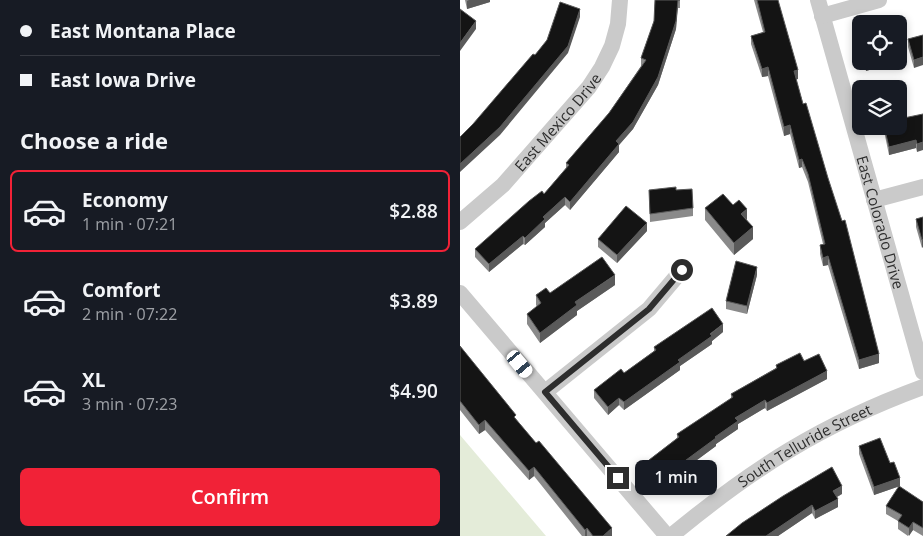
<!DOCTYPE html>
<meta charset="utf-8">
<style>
body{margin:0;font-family:"Open Sans",sans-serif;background:#242831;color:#f1f3f6;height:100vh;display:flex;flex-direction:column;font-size:19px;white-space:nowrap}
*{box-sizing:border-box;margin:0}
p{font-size:16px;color:#9ea1a6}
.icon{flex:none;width:28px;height:28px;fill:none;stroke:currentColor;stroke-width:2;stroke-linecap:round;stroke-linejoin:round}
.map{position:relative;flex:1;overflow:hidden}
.details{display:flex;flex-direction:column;background:#171b24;width:460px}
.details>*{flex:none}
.banner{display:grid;align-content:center;height:110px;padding:0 20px;background:#171b24}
.controls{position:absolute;left:392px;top:15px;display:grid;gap:10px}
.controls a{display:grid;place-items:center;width:55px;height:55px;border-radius:8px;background:#171b24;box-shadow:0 2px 8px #0003;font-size:25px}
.end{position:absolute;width:22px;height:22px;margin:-11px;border:6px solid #2d2d2d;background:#fff;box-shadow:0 0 0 2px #fff}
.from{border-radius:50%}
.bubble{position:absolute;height:35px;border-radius:8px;background:#171b24;box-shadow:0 2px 8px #0003;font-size:16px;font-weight:600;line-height:35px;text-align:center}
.car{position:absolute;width:15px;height:30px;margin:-15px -8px;border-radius:6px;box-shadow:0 0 4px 1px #0007;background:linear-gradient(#fff 24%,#345 0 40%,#fff 0 76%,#345 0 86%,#fff 0)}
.banner b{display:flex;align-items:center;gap:18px;height:48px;font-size:19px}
.banner b+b{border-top:1px solid #363941}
.banner i{width:12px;height:12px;background:#f1f3f6}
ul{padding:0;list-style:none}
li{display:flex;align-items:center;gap:15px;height:82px;margin:0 10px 8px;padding:0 10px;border:2px solid transparent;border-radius:8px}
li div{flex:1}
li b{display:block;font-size:19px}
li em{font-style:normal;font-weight:600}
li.current{border-color:#f12237}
li>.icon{width:45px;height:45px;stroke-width:1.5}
h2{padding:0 20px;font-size:22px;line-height:60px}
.action{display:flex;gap:10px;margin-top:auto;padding:10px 20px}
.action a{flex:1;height:58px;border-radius:8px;background:#f12237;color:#fff;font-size:20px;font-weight:600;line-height:58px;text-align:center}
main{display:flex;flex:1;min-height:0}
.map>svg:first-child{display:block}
</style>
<main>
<section class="details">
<div class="banner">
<b><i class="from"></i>East Montana Place</b>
<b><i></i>East Iowa Drive</b>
</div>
<h2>Choose a ride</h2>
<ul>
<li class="current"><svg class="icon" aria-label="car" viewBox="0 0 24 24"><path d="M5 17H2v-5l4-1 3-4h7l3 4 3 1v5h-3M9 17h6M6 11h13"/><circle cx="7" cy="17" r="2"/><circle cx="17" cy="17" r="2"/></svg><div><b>Economy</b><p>1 min · 07:21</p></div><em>$2.88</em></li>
<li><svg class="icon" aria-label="car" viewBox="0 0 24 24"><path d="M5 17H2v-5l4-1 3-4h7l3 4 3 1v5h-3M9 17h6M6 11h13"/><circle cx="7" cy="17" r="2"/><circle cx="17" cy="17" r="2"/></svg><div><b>Comfort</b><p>2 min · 07:22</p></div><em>$3.89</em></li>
<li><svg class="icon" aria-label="car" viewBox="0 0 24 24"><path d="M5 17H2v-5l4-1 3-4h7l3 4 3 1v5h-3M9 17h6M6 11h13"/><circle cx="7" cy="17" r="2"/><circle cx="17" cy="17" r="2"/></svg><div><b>XL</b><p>3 min · 07:23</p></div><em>$4.90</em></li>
</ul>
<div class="action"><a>Confirm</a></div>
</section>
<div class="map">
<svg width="463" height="536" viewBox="0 0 463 536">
<rect width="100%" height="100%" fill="#fff"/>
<path fill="#e4ecd9" d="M0,435L86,536H0Z"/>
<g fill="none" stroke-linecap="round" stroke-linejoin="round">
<g stroke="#cacaca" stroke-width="16">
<path id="s1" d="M358,0L463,372"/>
<path d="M362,16L419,0"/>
<path d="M414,200L463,187"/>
<path id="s2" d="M0,222L43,185L129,87L142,67L152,46L158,24L160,0"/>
<path d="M0,293L207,536"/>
<path d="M85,392L189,309L222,270"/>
<path id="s3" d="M211,536C293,468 362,424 463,387"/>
</g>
</g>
<path fill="#8a8a8a" d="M5,0H30V2L7,9Z
M195,0H220V8H218L216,29L198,85L173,129L159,145V152L110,210L105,205L85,223V227L65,245L63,244L29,272L15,257V249L84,194L106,168V163L149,113L181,66V58L194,21Z
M294,0H318L338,79H336L419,363L399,369L368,265L363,266L360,254V245L363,244L348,182L342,167L339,168L330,134L324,136L308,76L302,77L291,44V36L303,32Z
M463,35L454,68L448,47V39Z
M399,39H401V54L399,47Z
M403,61H439L406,71Z
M463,114L457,152L456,148L429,155L424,131V126H439Z
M189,190H216L233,208V216L190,222Z
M245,208L287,220L293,239L274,255L245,220Z
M463,217L462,248L456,227V219Z
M187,231L157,263L138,247V239Z
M297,275L287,314L266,309V301Z
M155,285L117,311V315L80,343L67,324V314L77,307L76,305V295Z
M263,332L252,341V344L220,366V370L164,410L159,405L148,415L134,398V390L164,373L194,351V347Z
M0,346L56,419L152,536H122L74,476L69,480L25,430L19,434L0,410Z
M344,361L367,379L307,411L305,408L278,424V429L256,444V446L203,485L189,467V460L217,438V434L271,399V394L316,368V365Z
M399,446L440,486L414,495L399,454Z
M382,494L377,497L378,507L355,519L352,513L318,536H266Z
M463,502V536L453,530L448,536L438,529V521L426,514V506Z"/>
<path fill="#5a5a5a" d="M9,0H30V2L7,9V1Z
M218,0L216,29L198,85L173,129L159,145V152L110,210V202L156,141Z
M120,9V17L108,53L40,135L0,172V164Z
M16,21V29L0,51V43Z
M444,52V60L439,61V53Z
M463,57V65L454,68V60Z
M412,61H439L406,71V63Z
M308,67V76L302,77V69Z
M338,70V79L334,80V71Z
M330,125V134L324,136V127Z
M456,140V148L429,155V147Z
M463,142V150L457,152V144Z
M342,159V167L339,168V160Z
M105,197V205L85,223V227L65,245V238L83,217Z
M287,209V220L281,214Z
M187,223V231L157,263V255Z
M293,227V239L274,255V243Z
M63,236V244L29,272V264Z
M463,239V247L462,248V240Z
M368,256V265L363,266V258Z
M297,267V275L287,314V306Z
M155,275V285L117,311V315L80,343V333L115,302Z
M263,324V332L252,341V344L220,366V370L164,410V402Z
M419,354V363L399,369V360Z
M367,371V379L307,411V403Z
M159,398V405L148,415V407Z
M305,400V408L278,424V429L256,444V446L203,485V477L255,437L275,418Z
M25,420V430L19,434V425Z
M74,467V476L69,480V471Z
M440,478V486L414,495V487Z
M382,486V494L373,499V491Z
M378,499V507L355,519V511Z
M352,505V513L318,536H306Z
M453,522V530L449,536V528Z
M127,528V536H125V530Z
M152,528V536H143Z"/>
<path fill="#141414" stroke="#5a5a5a" d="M195,0H220H218L216,21L198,77L173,122L156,141L159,144L110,202L105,197L83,217L85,219L65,238L63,236L29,264L15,249L69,201L82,191L84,194L109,165L106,163L149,113L186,60L181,58L194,21Z
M297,0H318L338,70L334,71L343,104L346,103L368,178L382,221L385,220L419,354L399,360L368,256L363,258L360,245L365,244L348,174L342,159L339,160L330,125L324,127L308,67L302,69L291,36L305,32Z
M100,2L120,9L108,46L40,127L0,164V137L13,124L73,54L75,55L87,40Z
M0,9L16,21L0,43Z
M439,34L444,52L439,53Z
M463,35V57L454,60L448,39Z
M399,39H401V46Z
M463,114V142L457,144L456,140L429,147L424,126H439V119Z
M216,187V190L232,189L233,208L190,214L189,190Z
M263,194L273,205L279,200L287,209L281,214L293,227L274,243L245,208Z
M166,206L187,223L157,255L138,239Z
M463,217V239L462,240L456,219Z
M142,257L155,275L115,302L117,305L80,333L67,314L81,303L76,295L86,288L90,293Z
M276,261L297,267L287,306L266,301Z
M252,308L263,324L250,334L252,336L218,360L220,362L164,402L159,398L148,407L134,390L161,369L164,373L196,350L194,347Z
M0,346L56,415L54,417L76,443L79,441L152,528L143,536H133L127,528L125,530L74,467L69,471L25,420L19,425L0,401Z
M340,353L344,361L359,354L367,371L307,403L305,400L275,418L278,421L255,437L256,438L203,477L189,460L219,437L217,434L273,397L271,394L317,368L316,365Z
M420,438L430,463L434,462L440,478L414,487L399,446Z
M372,467L382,486L373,491L378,499L355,511L352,505L306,536H266L282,523L323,496Z
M439,486L463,502V528L453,522L449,528L438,521L442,515L426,506Z"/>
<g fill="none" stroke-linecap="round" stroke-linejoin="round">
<path stroke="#2d2d2d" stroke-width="6" d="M158,478L85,392L189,309L222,270"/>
</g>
<g text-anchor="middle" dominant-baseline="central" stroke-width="5" stroke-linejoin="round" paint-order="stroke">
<g font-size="15" fill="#2d2d2d" stroke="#fff">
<text stroke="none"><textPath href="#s2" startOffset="140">East Mexico Drive</textPath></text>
<text stroke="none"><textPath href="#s1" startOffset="231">East Colorado Drive</textPath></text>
<text stroke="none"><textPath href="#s3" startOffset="162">South Telluride Street</textPath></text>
</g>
</g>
</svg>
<div class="controls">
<a><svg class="icon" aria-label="locate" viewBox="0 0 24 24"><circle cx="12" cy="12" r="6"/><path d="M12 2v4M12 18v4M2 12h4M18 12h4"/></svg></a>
<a><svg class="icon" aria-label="layers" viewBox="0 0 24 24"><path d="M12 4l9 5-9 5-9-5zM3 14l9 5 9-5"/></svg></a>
</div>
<i class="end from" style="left:222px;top:270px"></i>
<i class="end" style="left:158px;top:478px"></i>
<div class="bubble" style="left:175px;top:460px;width:82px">1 min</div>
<i class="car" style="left:60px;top:364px;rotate:140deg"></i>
</div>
</main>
